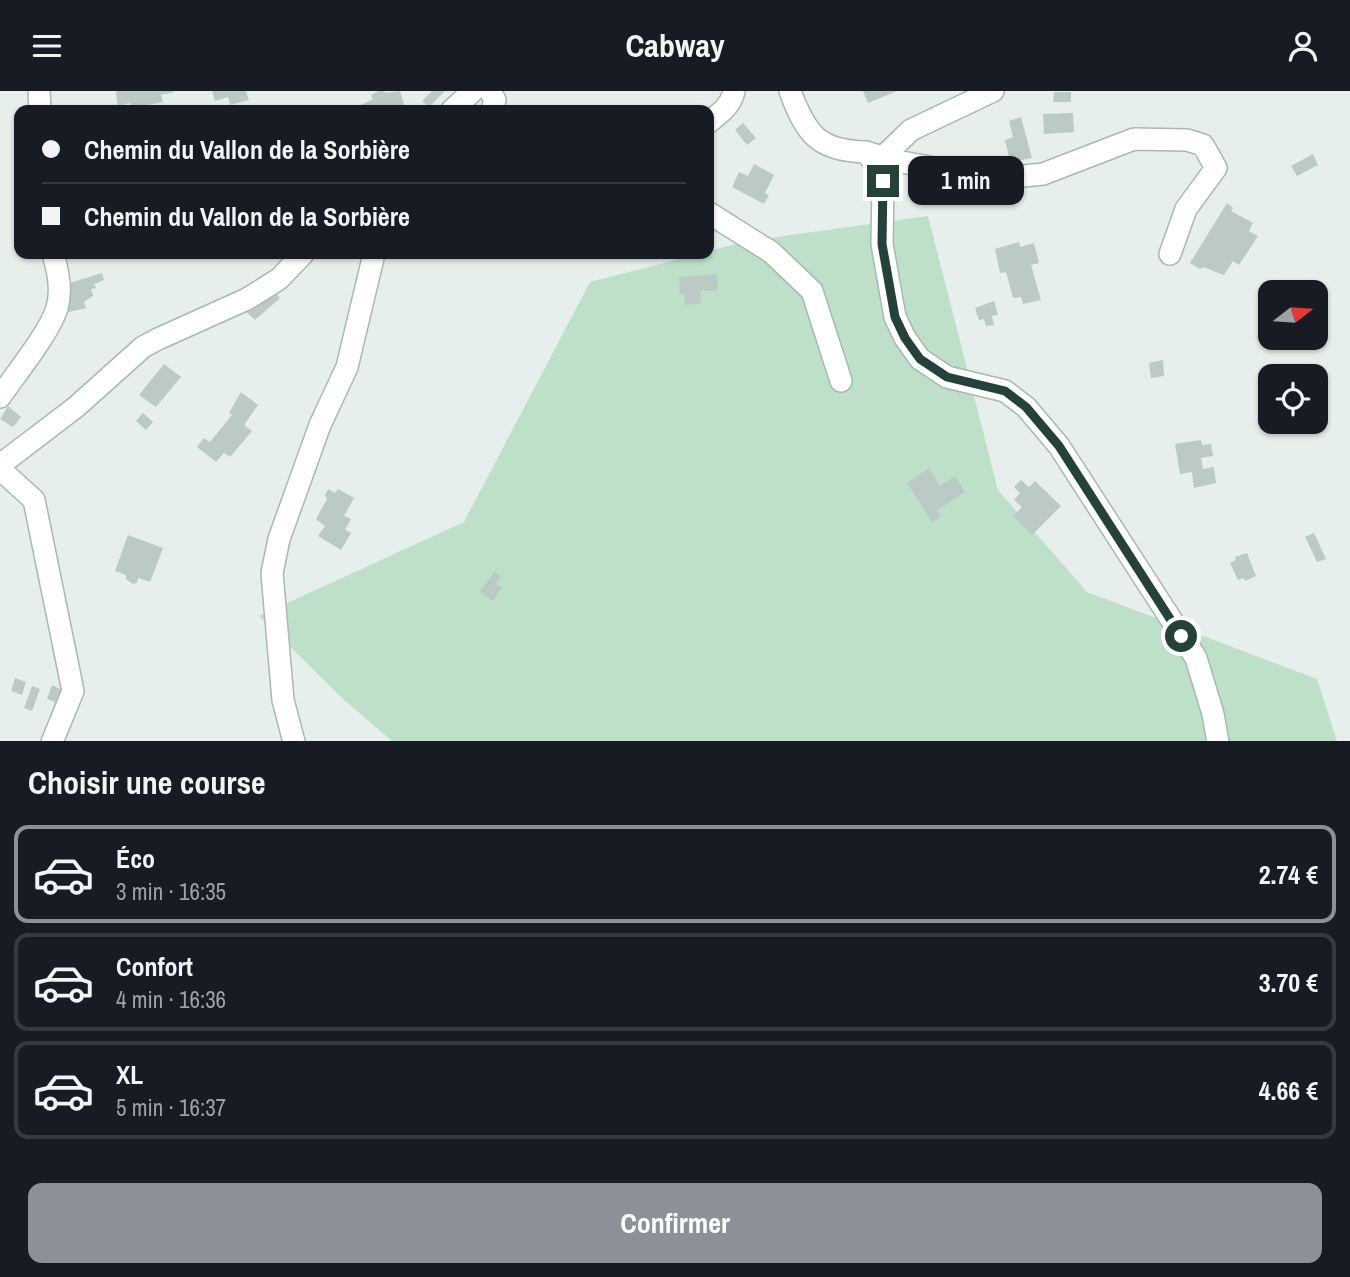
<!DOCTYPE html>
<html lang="fr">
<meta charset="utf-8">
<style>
body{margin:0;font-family:"Archivo Narrow",sans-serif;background:#242831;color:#f1f3f6;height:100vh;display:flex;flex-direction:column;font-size:26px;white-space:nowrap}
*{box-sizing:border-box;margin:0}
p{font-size:23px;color:#9ea1a6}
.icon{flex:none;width:38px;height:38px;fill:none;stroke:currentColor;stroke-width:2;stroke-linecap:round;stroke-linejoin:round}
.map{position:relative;height:650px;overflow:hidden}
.side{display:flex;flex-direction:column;background:#171b24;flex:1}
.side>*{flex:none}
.banner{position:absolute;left:14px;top:14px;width:700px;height:154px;border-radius:14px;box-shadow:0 2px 5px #0004;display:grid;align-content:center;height:154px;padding:0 28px;background:#171b24}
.needle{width:46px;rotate:73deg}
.controls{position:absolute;left:1258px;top:189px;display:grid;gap:14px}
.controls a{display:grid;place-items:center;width:70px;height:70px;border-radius:14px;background:#171b24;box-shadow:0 2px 5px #0004;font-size:35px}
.end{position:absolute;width:32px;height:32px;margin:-16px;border:9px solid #24423a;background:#fff;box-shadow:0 0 0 4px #fff}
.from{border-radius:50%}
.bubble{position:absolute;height:49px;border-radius:14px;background:#171b24;box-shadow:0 2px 5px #0004;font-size:23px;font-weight:800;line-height:49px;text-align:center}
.banner b{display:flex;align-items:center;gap:24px;height:66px;font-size:26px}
.banner b+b{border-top:2px solid #363941}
.banner i{width:18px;height:18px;background:#f1f3f6}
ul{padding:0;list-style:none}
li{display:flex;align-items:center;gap:21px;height:98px;margin:0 14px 10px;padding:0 14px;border:4px solid #363941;border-radius:14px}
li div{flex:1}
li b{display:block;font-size:26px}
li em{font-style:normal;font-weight:800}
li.current{border-color:#8c9099}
li>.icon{width:63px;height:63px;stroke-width:1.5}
h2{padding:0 28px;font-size:32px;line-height:84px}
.cta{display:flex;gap:14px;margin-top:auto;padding:14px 28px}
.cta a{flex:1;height:80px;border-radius:14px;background:#8c9099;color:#fff;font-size:28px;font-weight:800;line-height:80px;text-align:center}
header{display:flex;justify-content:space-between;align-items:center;height:91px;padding:0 28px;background:#171b24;font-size:32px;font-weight:800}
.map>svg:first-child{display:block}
</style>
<header><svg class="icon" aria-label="menu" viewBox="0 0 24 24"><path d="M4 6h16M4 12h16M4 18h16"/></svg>Cabway<svg class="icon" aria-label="person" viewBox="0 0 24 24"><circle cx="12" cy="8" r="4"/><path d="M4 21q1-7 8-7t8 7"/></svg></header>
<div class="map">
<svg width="1350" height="651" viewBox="0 0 1350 651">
<rect width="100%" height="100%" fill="#e6efeb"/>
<path fill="#bfe0c8" d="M928,125L998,399L1087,501L1317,588L1337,650H392L343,608L259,525L464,431L590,191L699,163H709V160L747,150Z"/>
<path fill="#bbcac4" d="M116,0H174V1L161,4L163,11L148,14V19H133L130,12L125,13L126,19H118Z
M212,0H246L249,9L230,14L228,6L215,10Z
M379,0H384L385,2L400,0L405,16L399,19H358L357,16L373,8L371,4Z
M432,0H445L429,16L422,10Z
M863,0H897L868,12Z
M1054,1H1071V11H1053Z
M1073,22L1074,41L1044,43L1043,23Z
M1021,26L1032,67L1010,71L1005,49L1013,46L1009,30Z
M743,32L756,47L747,54L735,39Z
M1313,63L1318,74L1297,85L1291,75Z
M754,73L774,84L765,102L769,104L764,113L732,96L739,81L748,85Z
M1227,112L1233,117L1231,120L1253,132L1249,140L1258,145L1239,174L1233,170L1224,184L1203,176L1200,178L1190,172Z
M1019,151L1020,156L1034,152L1039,172L1031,174L1041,209L1023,213L1021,206L1013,207L1006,181L1000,182L995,158Z
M102,182L104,189L94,193L96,197L91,198L93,205L84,211L86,217L69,221L60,195Z
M717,183L718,199L700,200L701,212L685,214L684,203L680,204L679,186Z
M273,198L280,207L255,229L239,214Z
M994,210L998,224L992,225L994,234L986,235L984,228L979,229L975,217Z
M1163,269L1164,285L1151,287L1149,272Z
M164,273L181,286L156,316L139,304Z
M241,301L258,314L244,334L252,340L230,366L224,362L216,371L197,356L204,347L210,351L232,324L229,322Z
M8,315L21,326L13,336L0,328Z
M143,322L153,331L146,339L136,330Z
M1201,349L1202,354L1211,353L1213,365L1201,367L1203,378L1214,376L1216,392L1194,397L1192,381L1180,383L1175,353Z
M929,377L940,395L955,385L965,401L937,419L941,426L932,431L907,392Z
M1021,389L1029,396L1035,390L1061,415L1032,444L1013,425L1022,416L1014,409L1020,402L1014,396Z
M328,398L335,402L338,398L354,407L344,425L351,428L345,439L351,442L341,459L318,445L325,435L316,428L327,408L325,404Z
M1314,442L1326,468L1317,471L1305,446Z
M128,444L163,457L150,491L138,487L137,492L133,493L126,488V484L115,480Z
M1247,462L1256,485L1245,490L1244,487L1238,489L1230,472L1236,469L1235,466Z
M494,481L501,485L496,493L502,497L493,510L480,501Z
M15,587L26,591L22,604L11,600Z
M52,594L62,599L57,612L47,608Z
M32,595L40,598L32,620L24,617Z"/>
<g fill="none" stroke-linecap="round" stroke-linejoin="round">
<g stroke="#a8b8b2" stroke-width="24">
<path id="minor" d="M39,0L40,19
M490,0L495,9L492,19
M790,0C806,43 818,60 866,61L876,74L883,90L882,153L895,226L905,247L920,268L947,286L1005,300L1026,316L1059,355L1196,567L1213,623L1218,651
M452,19L473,0
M709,31C720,22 731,15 734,0
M866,61L891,69L995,88L1043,83L1134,48L1187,49L1203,54L1216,77L1186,118L1170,163
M882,67L911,39L993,0
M709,122L771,161L812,200L841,290
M0,306C15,284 50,241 57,217C62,200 58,179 53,163
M0,374L76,316L143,256L158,248L247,208L279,188L303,163
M0,378L34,409L73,600L52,651
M294,651L283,609L272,482L279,448L320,334L347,276L374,163"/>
</g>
<use href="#minor" stroke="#fff" stroke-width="21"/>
</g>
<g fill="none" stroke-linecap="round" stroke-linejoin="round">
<path stroke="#24423a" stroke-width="9" d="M883,90L882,153L895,226L905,247L920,268L947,286L1005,300L1026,316L1059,355L1181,545"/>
</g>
</svg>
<div class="controls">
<a><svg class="needle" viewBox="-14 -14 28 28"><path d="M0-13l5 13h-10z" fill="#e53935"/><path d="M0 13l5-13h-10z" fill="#9ea1a6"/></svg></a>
<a><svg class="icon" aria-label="locate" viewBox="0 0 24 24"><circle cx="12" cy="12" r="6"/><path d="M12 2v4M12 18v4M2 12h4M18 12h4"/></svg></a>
</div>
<i class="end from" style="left:1181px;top:545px"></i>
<i class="end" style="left:883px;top:90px"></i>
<div class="bubble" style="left:908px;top:65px;width:116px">1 min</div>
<div class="banner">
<b><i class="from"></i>Chemin du Vallon de la Sorbière</b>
<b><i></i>Chemin du Vallon de la Sorbière</b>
</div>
</div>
<section class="side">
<h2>Choisir une course</h2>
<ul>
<li class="current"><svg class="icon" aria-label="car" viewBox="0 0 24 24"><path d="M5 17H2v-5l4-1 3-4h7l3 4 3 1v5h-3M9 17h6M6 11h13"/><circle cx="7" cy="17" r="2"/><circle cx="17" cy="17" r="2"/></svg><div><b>Éco</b><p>3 min · 16:35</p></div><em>2.74 €</em></li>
<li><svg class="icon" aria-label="car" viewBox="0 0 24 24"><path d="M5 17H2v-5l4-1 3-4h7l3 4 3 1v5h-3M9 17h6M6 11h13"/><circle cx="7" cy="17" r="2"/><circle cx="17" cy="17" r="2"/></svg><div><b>Confort</b><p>4 min · 16:36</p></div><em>3.70 €</em></li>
<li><svg class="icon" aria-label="car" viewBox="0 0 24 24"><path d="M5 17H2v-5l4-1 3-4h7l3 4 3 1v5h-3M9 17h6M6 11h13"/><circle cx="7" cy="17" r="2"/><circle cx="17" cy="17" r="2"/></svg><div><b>XL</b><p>5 min · 16:37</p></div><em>4.66 €</em></li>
</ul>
<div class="cta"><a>Confirmer</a></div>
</section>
